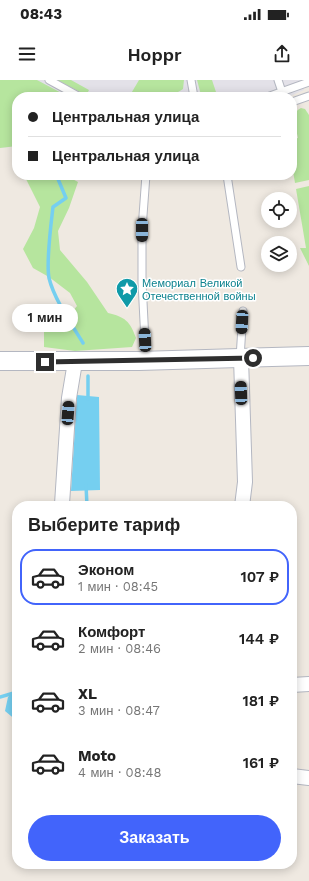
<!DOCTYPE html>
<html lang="ru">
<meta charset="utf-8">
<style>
body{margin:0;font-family:"Work Sans",sans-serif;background:#f2f2f2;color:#222;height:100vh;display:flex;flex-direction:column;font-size:15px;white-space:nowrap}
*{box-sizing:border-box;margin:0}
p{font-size:13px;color:#767676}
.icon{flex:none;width:22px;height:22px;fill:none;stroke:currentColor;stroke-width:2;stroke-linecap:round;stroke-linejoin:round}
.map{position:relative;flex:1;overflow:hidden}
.panel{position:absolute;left:12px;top:421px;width:285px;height:368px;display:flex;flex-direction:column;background:#fff;border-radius:16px;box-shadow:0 2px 10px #0003}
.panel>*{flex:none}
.guide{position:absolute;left:12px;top:12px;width:285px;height:88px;border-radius:16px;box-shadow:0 2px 10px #0003;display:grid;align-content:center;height:88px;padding:0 16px;background:#fff}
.buttons{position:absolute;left:261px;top:112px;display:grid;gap:8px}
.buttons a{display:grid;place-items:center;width:36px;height:36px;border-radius:50%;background:#fff;box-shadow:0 2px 10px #0003;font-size:20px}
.end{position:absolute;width:18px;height:18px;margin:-9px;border:5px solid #2e2e2e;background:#fff;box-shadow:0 0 0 2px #fff}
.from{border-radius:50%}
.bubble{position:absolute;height:28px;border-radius:14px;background:#fff;box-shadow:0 2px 10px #0003;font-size:13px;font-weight:600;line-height:28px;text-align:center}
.car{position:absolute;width:12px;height:24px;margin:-12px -6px;border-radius:5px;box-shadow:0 0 3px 1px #0007;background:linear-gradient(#222 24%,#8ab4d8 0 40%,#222 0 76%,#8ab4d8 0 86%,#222 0)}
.guide b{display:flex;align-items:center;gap:14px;height:38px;font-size:15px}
.guide b+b{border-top:1px solid #e0e0e0}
.guide i{width:10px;height:10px;background:#222}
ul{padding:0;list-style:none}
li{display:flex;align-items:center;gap:12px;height:56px;margin:0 8px 6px;padding:0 8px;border:2px solid transparent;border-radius:16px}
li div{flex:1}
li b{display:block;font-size:15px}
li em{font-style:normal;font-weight:600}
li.selected{border-color:#4264fb}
li>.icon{width:36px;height:36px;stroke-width:1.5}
h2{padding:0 16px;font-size:18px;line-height:48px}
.action{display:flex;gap:8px;margin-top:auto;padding:8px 16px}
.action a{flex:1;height:46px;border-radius:24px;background:#4264fb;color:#fff;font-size:16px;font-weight:600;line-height:46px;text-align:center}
.status{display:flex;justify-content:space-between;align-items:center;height:28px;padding:0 20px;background:#fff;direction:ltr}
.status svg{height:11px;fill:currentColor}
header{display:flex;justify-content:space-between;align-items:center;height:52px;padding:0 16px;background:#fff;font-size:18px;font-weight:600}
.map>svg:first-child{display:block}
</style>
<div class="status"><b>08:43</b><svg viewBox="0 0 49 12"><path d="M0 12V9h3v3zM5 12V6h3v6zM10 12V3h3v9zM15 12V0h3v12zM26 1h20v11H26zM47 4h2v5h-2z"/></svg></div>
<header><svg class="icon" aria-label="menu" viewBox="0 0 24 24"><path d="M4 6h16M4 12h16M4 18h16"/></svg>Hoppr<svg class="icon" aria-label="share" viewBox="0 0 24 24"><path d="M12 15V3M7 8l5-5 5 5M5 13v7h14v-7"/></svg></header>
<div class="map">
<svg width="309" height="801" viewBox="0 0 309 801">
<rect width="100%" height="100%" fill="#efe9e1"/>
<path fill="#e3e1e8" d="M0,0H301L304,10L288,17H17V66L0,68Z"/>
<path fill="#b6e59e" d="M0,0H37L69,17H17V66L0,68Z
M57,0H71L89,10L88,12L82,13Z
M139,0H184L183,9C169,19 146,17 129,17Z
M197,0H212L217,15H201Z
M301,28L305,29L309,35V100L295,103L292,85V59L298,58C296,48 290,33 301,28Z
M24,95H65L78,102L69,128L58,151L60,170L87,202L108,233C125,237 130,241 136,258L132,267L75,271L44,267V251L67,238L77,226L70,213L49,197L33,188L23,169L34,148L40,127Z
M309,106V186L300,168H306L296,109Z"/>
<path fill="#75cff0" d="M77,315L99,317L100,410L71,411Z
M17,609V641L5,631L8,617Z"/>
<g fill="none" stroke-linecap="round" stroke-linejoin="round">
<path stroke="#75cff0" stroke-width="3.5" d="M53,95L58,99L66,118L53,127C51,144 46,182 49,198C54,219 72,245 83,263
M88,296V319
M86,405L87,426
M0,617L17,612"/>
<g stroke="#b4b7c1" stroke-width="9">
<path id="service" d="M49,0L80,17
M191,0L194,17
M278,0L282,12
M267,17L309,2
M292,22L309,16
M146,95L142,149V202L146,281
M227,95L241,187
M240,278L243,231"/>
</g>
<g stroke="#b4b7c1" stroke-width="16">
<path id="minor" d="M241,278L245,402L242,426
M62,424L69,318L75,282
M292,605L309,604
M292,696L309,698"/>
</g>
<g stroke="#b4b7c1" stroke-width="20">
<path id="tertiary" d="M0,281H139L309,276"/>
</g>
<use href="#service" stroke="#fff" stroke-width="7"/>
<use href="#minor" stroke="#fff" stroke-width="14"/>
<use href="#tertiary" stroke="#fff" stroke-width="18"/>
</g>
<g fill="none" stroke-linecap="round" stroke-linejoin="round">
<path stroke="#2e2e2e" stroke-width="5" d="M45,282L253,278"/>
</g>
<defs>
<g id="sight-pin" transform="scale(1.15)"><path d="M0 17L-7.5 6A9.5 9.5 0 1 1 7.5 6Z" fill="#0f9aa8" stroke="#fff"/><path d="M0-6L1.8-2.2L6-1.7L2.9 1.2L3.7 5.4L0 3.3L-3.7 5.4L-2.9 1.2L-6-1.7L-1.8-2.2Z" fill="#fff"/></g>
</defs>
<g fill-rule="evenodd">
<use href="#sight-pin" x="127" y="209"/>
</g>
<g text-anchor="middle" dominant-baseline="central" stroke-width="3" stroke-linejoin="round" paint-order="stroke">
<g font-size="11" fill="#0d838f" stroke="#fff" text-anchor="start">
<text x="142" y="203">Мемориал Великой<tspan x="142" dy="13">Отечественной войны</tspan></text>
</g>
</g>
</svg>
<div class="buttons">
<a><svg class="icon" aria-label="locate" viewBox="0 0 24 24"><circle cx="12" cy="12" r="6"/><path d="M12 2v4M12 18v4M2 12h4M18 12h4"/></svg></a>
<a><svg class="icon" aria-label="layers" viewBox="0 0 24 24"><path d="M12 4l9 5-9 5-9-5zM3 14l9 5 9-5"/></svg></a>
</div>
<i class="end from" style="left:253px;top:278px"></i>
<i class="end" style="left:45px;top:282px"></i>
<div class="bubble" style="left:12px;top:224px;width:66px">1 мин</div>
<i class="car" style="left:142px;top:150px;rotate:180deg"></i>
<i class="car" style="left:242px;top:242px;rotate:183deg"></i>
<i class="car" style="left:145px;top:260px;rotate:357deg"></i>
<i class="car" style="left:241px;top:313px;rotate:358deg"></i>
<i class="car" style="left:68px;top:333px;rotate:4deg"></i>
<div class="guide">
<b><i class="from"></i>Центральная улица</b>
<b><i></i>Центральная улица</b>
</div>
<section class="panel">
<h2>Выберите тариф</h2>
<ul>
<li class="selected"><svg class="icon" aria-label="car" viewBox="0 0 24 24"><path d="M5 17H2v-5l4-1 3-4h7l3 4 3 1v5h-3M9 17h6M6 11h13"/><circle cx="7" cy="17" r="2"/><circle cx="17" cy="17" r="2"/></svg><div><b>Эконом</b><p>1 мин · 08:45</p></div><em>107 ₽</em></li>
<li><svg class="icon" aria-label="car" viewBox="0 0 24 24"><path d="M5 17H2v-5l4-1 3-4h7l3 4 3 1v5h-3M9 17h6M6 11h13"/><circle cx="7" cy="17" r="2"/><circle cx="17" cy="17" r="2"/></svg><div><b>Комфорт</b><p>2 мин · 08:46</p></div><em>144 ₽</em></li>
<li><svg class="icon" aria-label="car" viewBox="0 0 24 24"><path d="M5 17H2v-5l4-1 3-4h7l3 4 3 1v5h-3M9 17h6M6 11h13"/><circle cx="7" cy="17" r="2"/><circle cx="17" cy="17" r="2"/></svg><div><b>XL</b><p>3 мин · 08:47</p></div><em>181 ₽</em></li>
<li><svg class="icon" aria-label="car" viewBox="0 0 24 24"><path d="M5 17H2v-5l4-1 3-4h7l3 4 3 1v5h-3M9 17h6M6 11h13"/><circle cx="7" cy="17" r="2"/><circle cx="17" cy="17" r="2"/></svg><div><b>Moto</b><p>4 мин · 08:48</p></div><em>161 ₽</em></li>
</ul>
<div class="action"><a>Заказать</a></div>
</section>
</div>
